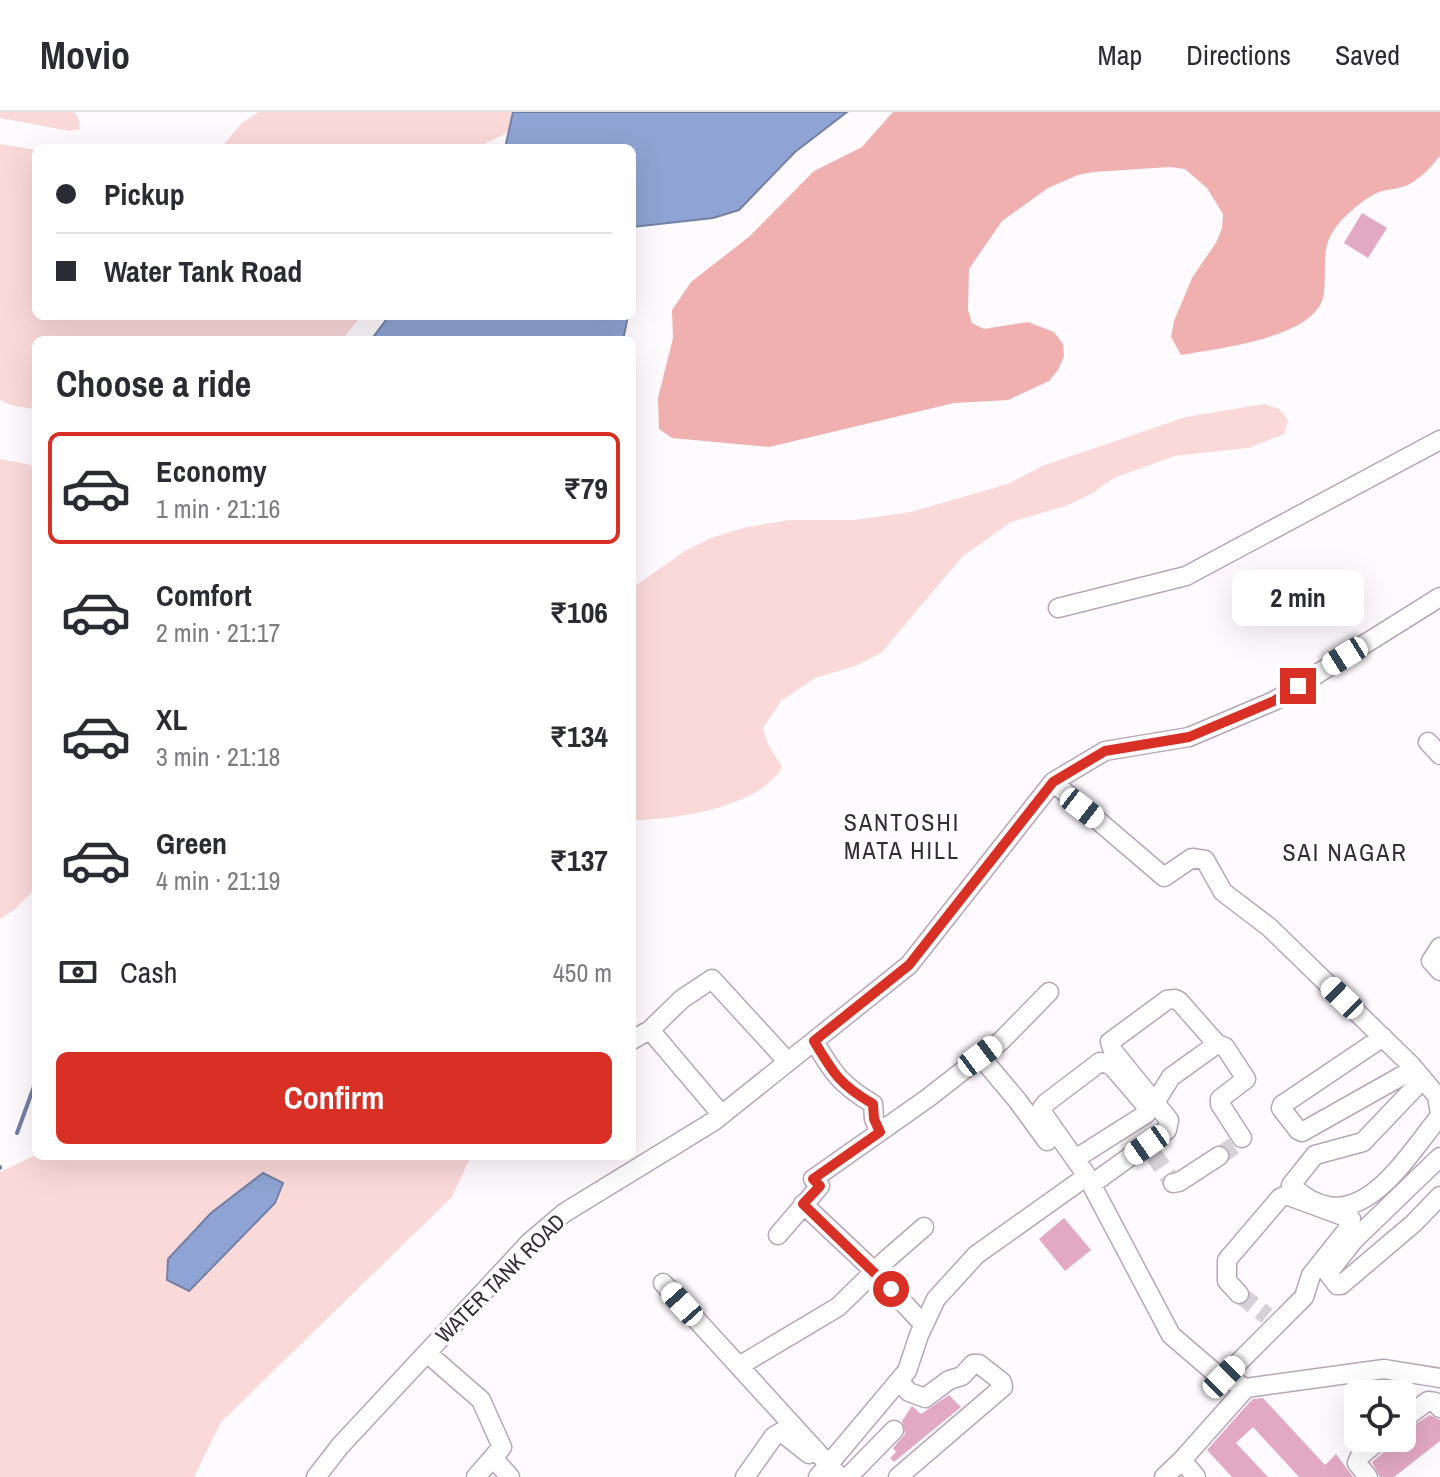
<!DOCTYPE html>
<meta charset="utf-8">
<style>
body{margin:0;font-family:"Archivo Narrow",sans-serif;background:#f7f7f7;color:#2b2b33;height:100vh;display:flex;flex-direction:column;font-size:30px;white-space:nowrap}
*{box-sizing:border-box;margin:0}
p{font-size:26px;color:#7c7c81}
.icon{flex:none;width:44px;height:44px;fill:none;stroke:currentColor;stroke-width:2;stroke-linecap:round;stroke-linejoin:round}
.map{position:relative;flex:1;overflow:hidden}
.details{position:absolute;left:32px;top:224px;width:604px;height:824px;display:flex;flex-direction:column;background:#fff;border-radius:12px;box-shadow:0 8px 32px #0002}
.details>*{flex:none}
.guide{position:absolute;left:32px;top:32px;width:604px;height:176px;border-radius:12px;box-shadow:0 8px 32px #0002;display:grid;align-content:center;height:176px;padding:0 24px;background:#fff}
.fabs{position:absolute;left:1344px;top:1268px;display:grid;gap:16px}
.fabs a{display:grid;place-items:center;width:72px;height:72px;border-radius:12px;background:#fff;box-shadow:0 8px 32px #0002;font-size:40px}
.end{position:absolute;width:36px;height:36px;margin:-18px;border:10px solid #d93025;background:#fff;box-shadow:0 0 0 4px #fff}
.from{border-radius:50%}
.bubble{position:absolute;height:56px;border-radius:12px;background:#fff;box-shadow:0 8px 32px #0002;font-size:26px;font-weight:800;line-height:56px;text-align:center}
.car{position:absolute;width:24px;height:48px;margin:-24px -12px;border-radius:10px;box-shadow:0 0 6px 2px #0007;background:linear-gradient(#fff 24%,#345 0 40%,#fff 0 76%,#345 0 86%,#fff 0)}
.guide b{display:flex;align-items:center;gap:28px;height:76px;font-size:30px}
.guide b+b{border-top:2px solid #e1e1e2}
.guide i{width:20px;height:20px;background:#2b2b33}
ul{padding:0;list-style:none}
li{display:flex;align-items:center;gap:24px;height:112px;margin:0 16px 12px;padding:0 8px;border:4px solid transparent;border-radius:12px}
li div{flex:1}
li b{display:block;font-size:30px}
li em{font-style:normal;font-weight:800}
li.on{border-color:#d93025}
li>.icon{width:72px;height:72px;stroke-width:1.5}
h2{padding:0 24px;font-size:36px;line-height:96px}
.pay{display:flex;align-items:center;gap:20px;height:88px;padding:0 24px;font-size:30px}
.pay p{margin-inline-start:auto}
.primary-button{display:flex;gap:16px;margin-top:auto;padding:16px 24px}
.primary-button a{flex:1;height:92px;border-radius:12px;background:#d93025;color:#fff;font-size:32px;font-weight:800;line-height:92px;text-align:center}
header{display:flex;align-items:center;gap:48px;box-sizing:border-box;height:112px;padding:0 40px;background:#fff;border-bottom:2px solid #e1e1e2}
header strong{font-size:38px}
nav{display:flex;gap:44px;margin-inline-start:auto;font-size:28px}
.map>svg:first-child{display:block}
</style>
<header>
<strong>Movio</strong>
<nav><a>Map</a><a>Directions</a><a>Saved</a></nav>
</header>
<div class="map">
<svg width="1440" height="1365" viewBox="0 0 1440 1365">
<rect width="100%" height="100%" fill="#fefafe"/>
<path fill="#fad9d9" d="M0,0H73L78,4L80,17L70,19L0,6Z
M259,0H532L503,23L476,36H221L242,11Z
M0,32L36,38V204H361L342,228H36V297L14,294L0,288Z
M1264,292L1279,297L1288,308L1284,322L1248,336L1174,344L1114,366L1091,382L1065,394L1011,410L962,445L881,541L855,554L815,566L781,589L763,616L767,630L782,655C761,695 674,708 632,708V476L685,439L711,426L743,416L790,408H854L911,400L1008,372L1042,354L1186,305Z
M0,347L36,354V776L15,797L0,807Z
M36,1043V1044H471L452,1085L221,1310L194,1365H0V1060Z"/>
<path fill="#f0b0b0" d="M893,0H1440V44C1431,55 1421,66 1408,73C1399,77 1388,77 1379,80C1365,86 1350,99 1340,110C1319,134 1327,152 1324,180C1321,226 1217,236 1181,243L1171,225L1174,209L1192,166L1217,129L1222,116L1223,102L1207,76L1185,57L1170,55L1093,60L1078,63L1048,76L1002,109L969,157L968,198L972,211L984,217L1028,210L1054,220L1063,232L1064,244L1058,258L1049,269L1008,288L954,291L769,335L672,326L659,317L658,286L673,226L672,198L691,170L750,124L814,59L862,35Z"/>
<path fill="#8fa4d4" stroke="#7380a4" stroke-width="2" d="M513,0H847L795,40L739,98L713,106L633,115L632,36H505Z
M389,204H628L623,228H371Z
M263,1061L283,1071L275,1091L189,1179L167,1168L168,1147L211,1101Z"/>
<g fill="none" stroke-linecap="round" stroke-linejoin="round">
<path stroke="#7380a4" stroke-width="4" d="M17,1021L36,969
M0,1056V1055"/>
</g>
<path fill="#e2a9c2" d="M1362,101L1387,116L1368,146L1344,131Z
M1064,1106L1091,1138L1065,1159L1039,1127Z
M949,1283L961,1295L894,1350L890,1346L896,1340L893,1336L905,1322L902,1309L912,1294L921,1302Z
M1263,1286L1325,1353L1336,1342L1353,1365H1299L1253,1315L1236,1331L1268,1365H1232L1207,1338L1247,1293L1253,1287Z
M1430,1303L1440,1308V1329L1394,1365H1380L1372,1350L1390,1335L1394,1326H1402V1320Z"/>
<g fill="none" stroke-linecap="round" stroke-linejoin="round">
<path stroke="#d5d1d6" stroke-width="18" stroke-dasharray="18 9" stroke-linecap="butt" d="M1152,1040L1173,1071
M1219,1044L1240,1030L1242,1026
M1239,1182L1267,1204"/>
<g stroke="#b6a6b8" stroke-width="21">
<path id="minor" d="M1058,496L1186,464L1440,328
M1428,630L1440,643
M1053,670L1164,765L1192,746L1205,748L1223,780L1269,815L1411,953L1437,984L1440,1002
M1440,835L1431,849L1440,859
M650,918L722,1003
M1383,925L1282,993L1281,996L1298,1018L1302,1020L1414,957
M632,928L650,918L682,887L712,867L788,950
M814,929C833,961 841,973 873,992L874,1007L880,1020
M980,944L1017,988L1047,1029
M1423,967L1363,1030L1315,1043L1291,1073C1355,1135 1403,1049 1440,1004
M1156,989L1171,965L1217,932
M1440,1045L1354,1128L1328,1161L1337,1173H1341L1414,1111L1440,1084
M1075,1047L1146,1002L1147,995L1111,953L1100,950L1046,991L1042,996L1044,1003L1087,1064
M1173,1071L1179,1070L1219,1044
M1092,1072L1167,1018L1169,1008L1113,939L1110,930L1167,888L1175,887L1179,889L1217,932L1225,935L1246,967L1220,987V992L1242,1026
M803,1092L874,1159L924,1213
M778,1123L820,1074L813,1067L928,986L1001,929L1049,880
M663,1171L840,1365
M427,1241L481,1288L502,1335L476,1365
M739,1254L838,1195L885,1149L924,1115
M1224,1265L1304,1185L1311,1163L1347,1118L1351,1107L1286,1083L1280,1086L1227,1148V1169L1239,1182
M1402,1308L1428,1289L1435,1290L1440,1296
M493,1346L510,1365
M316,1365L340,1334L530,1130L564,1101L714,1009L909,853L1053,670L1105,639L1189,625L1274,589L1440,485
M745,1365L774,1324L781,1320L809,1342
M818,1365L907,1259L919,1223L936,1187L976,1143L1087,1064L1171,1223L1214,1260L1246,1276L1384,1257L1440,1266
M848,1365L894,1318
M898,1365L1003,1275L1002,1270L979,1252H973L962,1264L949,1268L925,1286L909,1280L899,1269
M1164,1365L1182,1348
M1196,1365L1182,1348L1246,1276
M1368,1365L1357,1351L1360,1344L1382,1326"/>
</g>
<use href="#minor" stroke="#fff" stroke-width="18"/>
</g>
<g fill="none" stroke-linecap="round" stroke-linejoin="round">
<path stroke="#d93025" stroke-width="10" d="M891,1177L803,1092L820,1074L813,1067L880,1020L874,1007L873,992C840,973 833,961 814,929L909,853L1053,670L1105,639L1189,625L1274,589L1298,574"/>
</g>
<g text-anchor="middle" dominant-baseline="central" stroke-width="6" stroke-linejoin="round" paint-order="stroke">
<g font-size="22" fill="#332d34" stroke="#fff">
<text transform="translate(500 1166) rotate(-45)">WATER TANK ROAD</text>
</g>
<g font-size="24" letter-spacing="2" fill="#332d34" stroke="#fff">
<text x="902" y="710">SANTOSHI<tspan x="902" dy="28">MATA HILL</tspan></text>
<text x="1345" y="740">SAI NAGAR</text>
</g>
</g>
</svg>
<div class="fabs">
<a><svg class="icon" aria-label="locate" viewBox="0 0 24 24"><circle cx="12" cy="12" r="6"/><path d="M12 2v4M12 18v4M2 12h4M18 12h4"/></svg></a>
</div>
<i class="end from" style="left:891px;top:1177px"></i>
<i class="end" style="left:1298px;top:574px"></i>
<div class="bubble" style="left:1232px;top:458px;width:132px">2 min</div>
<i class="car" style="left:1345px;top:544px;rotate:238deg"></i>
<i class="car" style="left:1082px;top:696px;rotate:128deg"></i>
<i class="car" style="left:1342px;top:886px;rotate:314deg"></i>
<i class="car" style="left:980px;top:944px;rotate:53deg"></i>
<i class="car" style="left:1147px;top:1033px;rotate:235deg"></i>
<i class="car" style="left:682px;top:1192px;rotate:318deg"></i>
<i class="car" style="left:1224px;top:1265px;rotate:45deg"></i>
<div class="guide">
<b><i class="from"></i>Pickup</b>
<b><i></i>Water Tank Road</b>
</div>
<section class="details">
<h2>Choose a ride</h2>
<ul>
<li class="on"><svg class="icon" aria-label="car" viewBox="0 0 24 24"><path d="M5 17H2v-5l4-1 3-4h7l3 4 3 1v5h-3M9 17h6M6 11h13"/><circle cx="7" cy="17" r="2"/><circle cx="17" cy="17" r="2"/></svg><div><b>Economy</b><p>1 min · 21:16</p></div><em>₹79</em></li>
<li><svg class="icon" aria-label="car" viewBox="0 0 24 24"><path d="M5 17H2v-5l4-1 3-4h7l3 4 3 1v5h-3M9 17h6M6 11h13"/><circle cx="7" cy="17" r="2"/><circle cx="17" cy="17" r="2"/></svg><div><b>Comfort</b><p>2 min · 21:17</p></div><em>₹106</em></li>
<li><svg class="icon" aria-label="car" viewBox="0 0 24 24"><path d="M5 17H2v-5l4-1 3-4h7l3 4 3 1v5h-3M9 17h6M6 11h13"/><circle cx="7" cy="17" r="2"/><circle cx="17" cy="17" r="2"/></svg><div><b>XL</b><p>3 min · 21:18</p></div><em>₹134</em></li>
<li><svg class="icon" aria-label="car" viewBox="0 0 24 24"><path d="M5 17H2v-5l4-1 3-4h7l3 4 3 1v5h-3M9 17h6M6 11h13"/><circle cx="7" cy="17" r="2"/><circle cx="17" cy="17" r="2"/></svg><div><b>Green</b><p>4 min · 21:19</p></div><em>₹137</em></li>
</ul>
<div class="pay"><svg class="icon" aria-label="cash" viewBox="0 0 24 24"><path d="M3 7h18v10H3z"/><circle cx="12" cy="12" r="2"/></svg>Cash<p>450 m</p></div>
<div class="primary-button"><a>Confirm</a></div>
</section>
</div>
